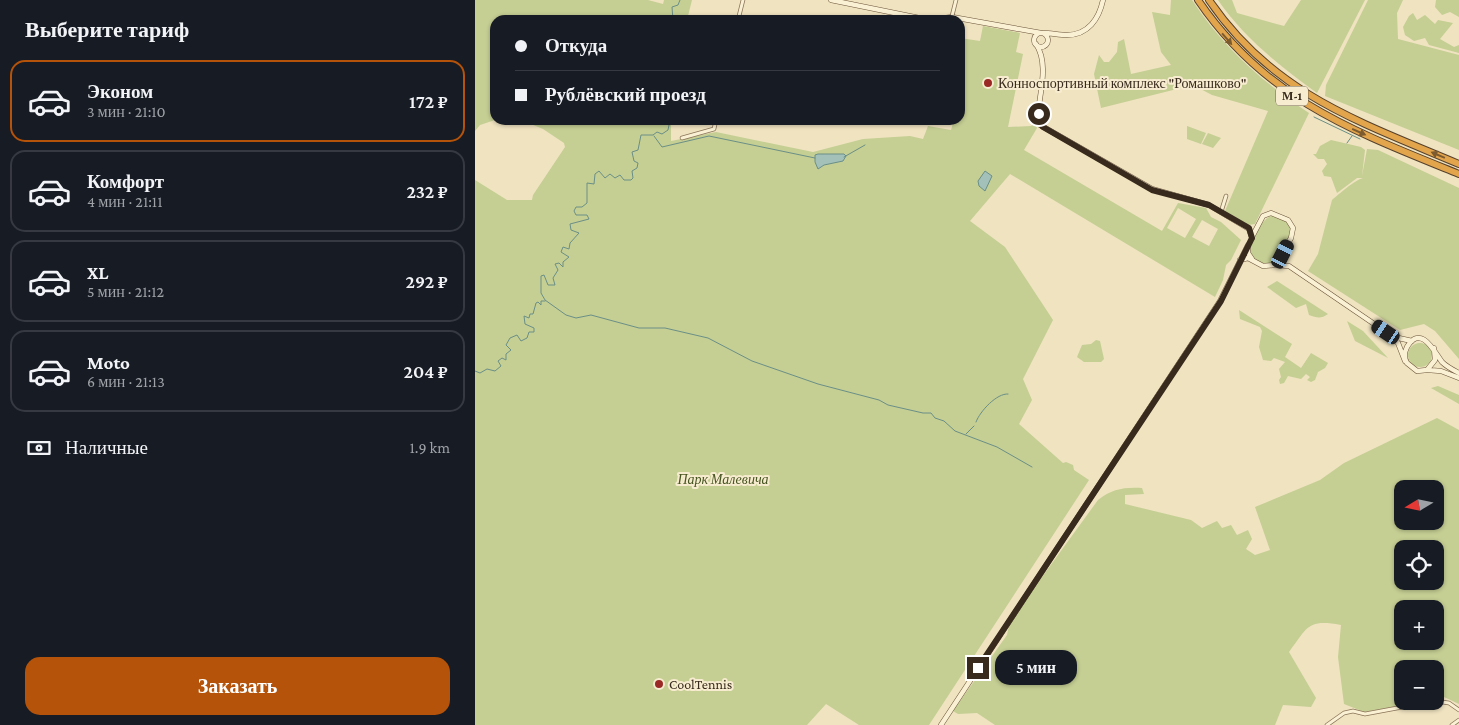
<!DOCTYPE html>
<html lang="ru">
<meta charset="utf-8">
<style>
body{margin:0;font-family:"Crimson Pro",serif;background:#242831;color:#f1f3f6;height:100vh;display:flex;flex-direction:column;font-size:19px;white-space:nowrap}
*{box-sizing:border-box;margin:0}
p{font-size:16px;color:#9ea1a6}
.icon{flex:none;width:28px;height:28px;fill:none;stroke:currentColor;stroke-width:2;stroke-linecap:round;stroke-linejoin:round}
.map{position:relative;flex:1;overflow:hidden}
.drawer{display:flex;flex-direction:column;background:#171b24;width:475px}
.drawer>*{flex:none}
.guide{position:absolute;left:15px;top:15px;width:475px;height:110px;border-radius:15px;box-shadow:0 1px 4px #0004;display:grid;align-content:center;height:110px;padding:0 25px;background:#171b24}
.needle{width:32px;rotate:260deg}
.buttons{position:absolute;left:919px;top:480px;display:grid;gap:10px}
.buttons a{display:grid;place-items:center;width:50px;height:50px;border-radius:10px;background:#171b24;box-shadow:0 1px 4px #0004;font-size:25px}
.end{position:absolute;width:22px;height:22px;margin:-11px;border:6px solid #382a1c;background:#fff;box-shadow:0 0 0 2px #fff}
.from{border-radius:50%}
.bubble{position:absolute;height:35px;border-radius:15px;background:#171b24;box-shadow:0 1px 4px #0004;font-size:16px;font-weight:600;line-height:35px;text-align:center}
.car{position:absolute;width:15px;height:30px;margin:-15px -8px;border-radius:6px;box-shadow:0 0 4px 1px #0007;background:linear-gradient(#222 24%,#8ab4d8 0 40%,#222 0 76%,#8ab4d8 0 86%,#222 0)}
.guide b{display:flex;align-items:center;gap:18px;height:48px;font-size:19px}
.guide b+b{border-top:1px solid #363941}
.guide i{width:12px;height:12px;background:#f1f3f6}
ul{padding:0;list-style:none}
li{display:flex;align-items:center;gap:15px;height:82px;margin:0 10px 8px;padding:0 15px;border:2px solid #363941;border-radius:15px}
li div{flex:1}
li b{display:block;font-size:19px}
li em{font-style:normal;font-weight:600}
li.selected{border-color:#b45309}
li>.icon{width:45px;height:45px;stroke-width:1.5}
h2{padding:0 25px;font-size:22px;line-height:60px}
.pay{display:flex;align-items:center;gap:12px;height:55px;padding:0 25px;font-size:19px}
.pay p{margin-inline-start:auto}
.button{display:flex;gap:10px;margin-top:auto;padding:10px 25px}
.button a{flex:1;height:58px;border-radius:15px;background:#b45309;color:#fff;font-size:20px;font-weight:600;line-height:58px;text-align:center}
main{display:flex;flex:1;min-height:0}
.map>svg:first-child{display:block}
</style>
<main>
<section class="drawer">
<h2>Выберите тариф</h2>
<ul>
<li class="selected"><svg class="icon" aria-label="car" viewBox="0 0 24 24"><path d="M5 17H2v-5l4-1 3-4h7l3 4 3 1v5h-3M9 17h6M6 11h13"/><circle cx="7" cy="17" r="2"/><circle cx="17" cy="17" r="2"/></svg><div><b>Эконом</b><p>3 мин · 21:10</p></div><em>172 ₽</em></li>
<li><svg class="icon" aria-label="car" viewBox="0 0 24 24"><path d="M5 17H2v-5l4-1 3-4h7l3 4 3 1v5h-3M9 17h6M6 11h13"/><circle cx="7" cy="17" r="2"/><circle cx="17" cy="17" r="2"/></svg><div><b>Комфорт</b><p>4 мин · 21:11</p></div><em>232 ₽</em></li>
<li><svg class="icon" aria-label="car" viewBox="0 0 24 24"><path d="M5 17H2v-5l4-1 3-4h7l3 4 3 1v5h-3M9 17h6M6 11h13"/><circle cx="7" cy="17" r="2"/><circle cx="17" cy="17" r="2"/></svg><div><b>XL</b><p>5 мин · 21:12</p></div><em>292 ₽</em></li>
<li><svg class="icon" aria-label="car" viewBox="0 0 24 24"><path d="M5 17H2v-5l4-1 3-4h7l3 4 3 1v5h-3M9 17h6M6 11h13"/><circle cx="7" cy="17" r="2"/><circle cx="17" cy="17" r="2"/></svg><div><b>Moto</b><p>6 мин · 21:13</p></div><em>204 ₽</em></li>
</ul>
<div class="pay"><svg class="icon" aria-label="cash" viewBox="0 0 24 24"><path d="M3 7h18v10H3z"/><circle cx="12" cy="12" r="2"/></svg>Наличные<p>1.9 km</p></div>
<div class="button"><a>Заказать</a></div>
</section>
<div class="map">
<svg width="984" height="725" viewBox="0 0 984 725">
<rect width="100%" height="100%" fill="#efe3c0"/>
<path fill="#c5ce93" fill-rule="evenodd" d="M0,0H173L188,4L189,0H217L212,20H20V120L5,125L0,131Z
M696,0H717C748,47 787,82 834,113L780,224L773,225L750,211L793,111L737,95L718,85L626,108L619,74L624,55L629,62H634L642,52L643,42L649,39L656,74L696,65L686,52L677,12L695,15Z
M743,0H757L762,13L809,26L826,0H890L842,93C805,66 769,38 743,0Z
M893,0H928L922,13L923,39L984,55V150L850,96L851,85Z
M961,0H984V17L975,12L967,15L960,7Z
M938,13L942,20L950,15L960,24L963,20L978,23L965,39L979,47L984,45V53L954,45L950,38L939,41L930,35L928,27L934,16Z
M508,26L545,33L541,52L548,54L533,127L556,126L560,123L562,128L549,150L687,231L703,203L731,208L736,217L746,222L766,240L756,260L751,265L748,280L740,297L535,174L495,221L530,247L578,320L548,379L557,400L544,424L588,463L591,462L598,465L599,470L614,480L454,725H384L351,704L332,725H0V180L32,200H57L58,195L90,147L89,143L68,129L46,120H196V141L241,132L338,152L388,139L435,136L448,139L453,126L476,130L479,120H485V38L505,41ZM703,208L721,219L710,238L692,228ZM727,220L743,229L734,246L717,237Z
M712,126L731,133L726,144L712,139Z
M733,133L746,138L738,148L727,144Z
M856,140L886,147L890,150L887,176L892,149L903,150L984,188V359L960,331L949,324L925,330L833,271L843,254L857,200C864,194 880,180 888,178H882L862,193L856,177L849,176L847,171L852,164L849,159H843L838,154H841L845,146Z
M799,215C804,218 812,220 815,225C820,234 804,272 784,262C780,260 776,257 775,251C773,240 788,217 799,215Z
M802,281L853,314C846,319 842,318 834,315L831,304L821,308L792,287Z
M764,310L817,344L810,357L826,368L836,353L853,363L850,368L843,372L840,380L836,382L832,380L835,377L831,374L826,379L813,376L809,383L805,384L804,380L806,377L804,369L810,362L799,358L796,361L788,360L784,347L787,331L785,327L765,319Z
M872,321L888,331L913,358L880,341Z
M621,340L625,341L629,359L626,362H609L602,357L607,345L616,344Z
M933 355a12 12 0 1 1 24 0a12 12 0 1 1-24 0Z
M963,386L984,395V404L956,388Z
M962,418L984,430V704L969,697L960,699V669H928V701H952L889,712L869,704L863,657L866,625C832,619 833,627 814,652L841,698L836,707L808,705L800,725H520L502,713L483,714L478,711L532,635L535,621L623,500C637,489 649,487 667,488L669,494L650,495V504L716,520L727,528L742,521L747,528L756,525L762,535L773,530L777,539L771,549L780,555L795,550L780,507L845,480L869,463ZM928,489H960V521H928ZM928,549H960V581H928ZM928,609H960V641H928Z"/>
<path fill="#a3c1b9" stroke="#6a8f87" d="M343,154H369L371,156L368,161L349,165L343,169L340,162V155Z
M510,171L517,176L510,191L504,186L503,181Z"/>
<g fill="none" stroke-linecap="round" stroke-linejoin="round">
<path stroke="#6a8f87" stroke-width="1" d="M198,20L197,7L203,5L205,0
M839,117L885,139
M195,120L193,130L187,134L182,132L178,135H166L163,150L157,152L159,161L163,163L162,168L157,171L158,178L156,180H149L145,175L140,178L135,174L130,178L124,171L120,174L119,184L112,183V203L107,207H101L99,211L101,215H112L114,219L95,224L96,230L104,233L95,243L94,249L88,247L86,252L94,257L88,262V267L84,263L80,264L83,270L78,278L80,285H73L69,275L66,276V293L70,300L91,315L101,318L116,315L164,328H190L233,338L277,361L343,384L404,400L413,405L448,413H456L460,418L469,421L480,431L522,447L557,467
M179,136L187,147L234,136L340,158
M872,143L877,136
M369,157L390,145
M0,371L5,373L12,369L20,371L26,366L23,361L27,358L31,360V354L36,350L31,345L35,338L42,335L46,341L52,338L54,332H59V328L50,324L49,316L54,318L55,314H58L61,303L63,302L66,305V301H70
M501,422C505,411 522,393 533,394
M491,434L499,426"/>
<g stroke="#897357" stroke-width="4.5">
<path id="street" d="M263,20L268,0
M476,20L481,0
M207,138L239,129L241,120
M746,212L751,196
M960,701L974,703L984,710
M852,725L869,713L878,711L890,714L960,701
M977,725L984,720"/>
</g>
<g stroke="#6b543a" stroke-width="5.5">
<path id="secondary" d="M356,0L454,20L477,17L566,33
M568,33C576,33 584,35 592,35C613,35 624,19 628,0
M559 40a7 7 0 1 1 14 0a7 7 0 1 1-14 0Z
M561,44C578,69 557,112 565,125L677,189L734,205L774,229L777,238
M773,246V253L777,259
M765,260L773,258L788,266L800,265L816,238L818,228L813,220L796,213L788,216L777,237
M800,265L814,266L911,332L923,343L930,361
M919,337L937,341
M959,348L960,360L952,370L942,371L932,363C929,358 929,353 932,347C946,323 960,353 967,362C972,367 978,370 984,373
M953,370L966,371L984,378
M466,725L745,301L773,245"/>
</g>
<g stroke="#56412c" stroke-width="8">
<path id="highway" d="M723,0C790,99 878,131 984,174
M734,0C798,94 885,122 984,164"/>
</g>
<use href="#street" stroke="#faf0d3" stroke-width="3"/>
<use href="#secondary" stroke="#faf0d3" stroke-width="4.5"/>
<use href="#highway" stroke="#e3a54c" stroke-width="6"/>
</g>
<defs><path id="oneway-solid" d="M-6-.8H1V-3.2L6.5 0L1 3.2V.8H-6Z" transform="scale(1.25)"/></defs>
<g fill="#7c5b2f">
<use href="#oneway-solid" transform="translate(752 39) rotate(49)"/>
<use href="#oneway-solid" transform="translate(884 132) rotate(24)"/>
<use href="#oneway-solid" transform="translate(963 155) rotate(-157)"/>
</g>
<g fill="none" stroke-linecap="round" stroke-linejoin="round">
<path stroke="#382a1c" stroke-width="6" d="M503,668L746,301L777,238L774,228L734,205L677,190L568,127L563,121L564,114"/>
</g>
<g fill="#9a2825" stroke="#f7eccf" stroke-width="2">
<circle cx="513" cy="83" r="5"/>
<circle cx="184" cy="684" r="5"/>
</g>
<g text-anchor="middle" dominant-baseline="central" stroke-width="4" stroke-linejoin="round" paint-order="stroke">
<rect fill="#f7eccf" stroke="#716452" stroke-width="1" x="801" y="86.5" width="32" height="19" rx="4"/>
<g font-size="12" font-weight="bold" fill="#382a1c">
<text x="817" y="96">М-1</text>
</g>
<g font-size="14" fill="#382a1c" stroke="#f7eccf" text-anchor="start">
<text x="523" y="83">Конноспортивный комплекс "Ромашково"</text>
<text x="194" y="684">CoolTennis</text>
</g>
<g font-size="14" font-style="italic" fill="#475522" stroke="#f7eccf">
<text x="248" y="479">Парк Малевича</text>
</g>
</g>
</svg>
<div class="buttons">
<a><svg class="needle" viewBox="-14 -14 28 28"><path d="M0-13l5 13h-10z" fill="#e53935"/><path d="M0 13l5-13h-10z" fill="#9ea1a6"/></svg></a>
<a><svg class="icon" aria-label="locate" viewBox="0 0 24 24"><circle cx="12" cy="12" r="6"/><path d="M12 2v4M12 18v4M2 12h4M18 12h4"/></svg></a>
<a>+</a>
<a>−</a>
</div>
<i class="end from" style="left:564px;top:114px"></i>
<i class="end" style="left:503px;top:668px"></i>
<div class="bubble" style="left:520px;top:650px;width:82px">5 мин</div>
<i class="car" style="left:808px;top:254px;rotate:27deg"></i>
<i class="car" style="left:911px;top:332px;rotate:304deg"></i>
<div class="guide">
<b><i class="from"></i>Откуда</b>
<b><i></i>Рублёвский проезд</b>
</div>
</div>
</main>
